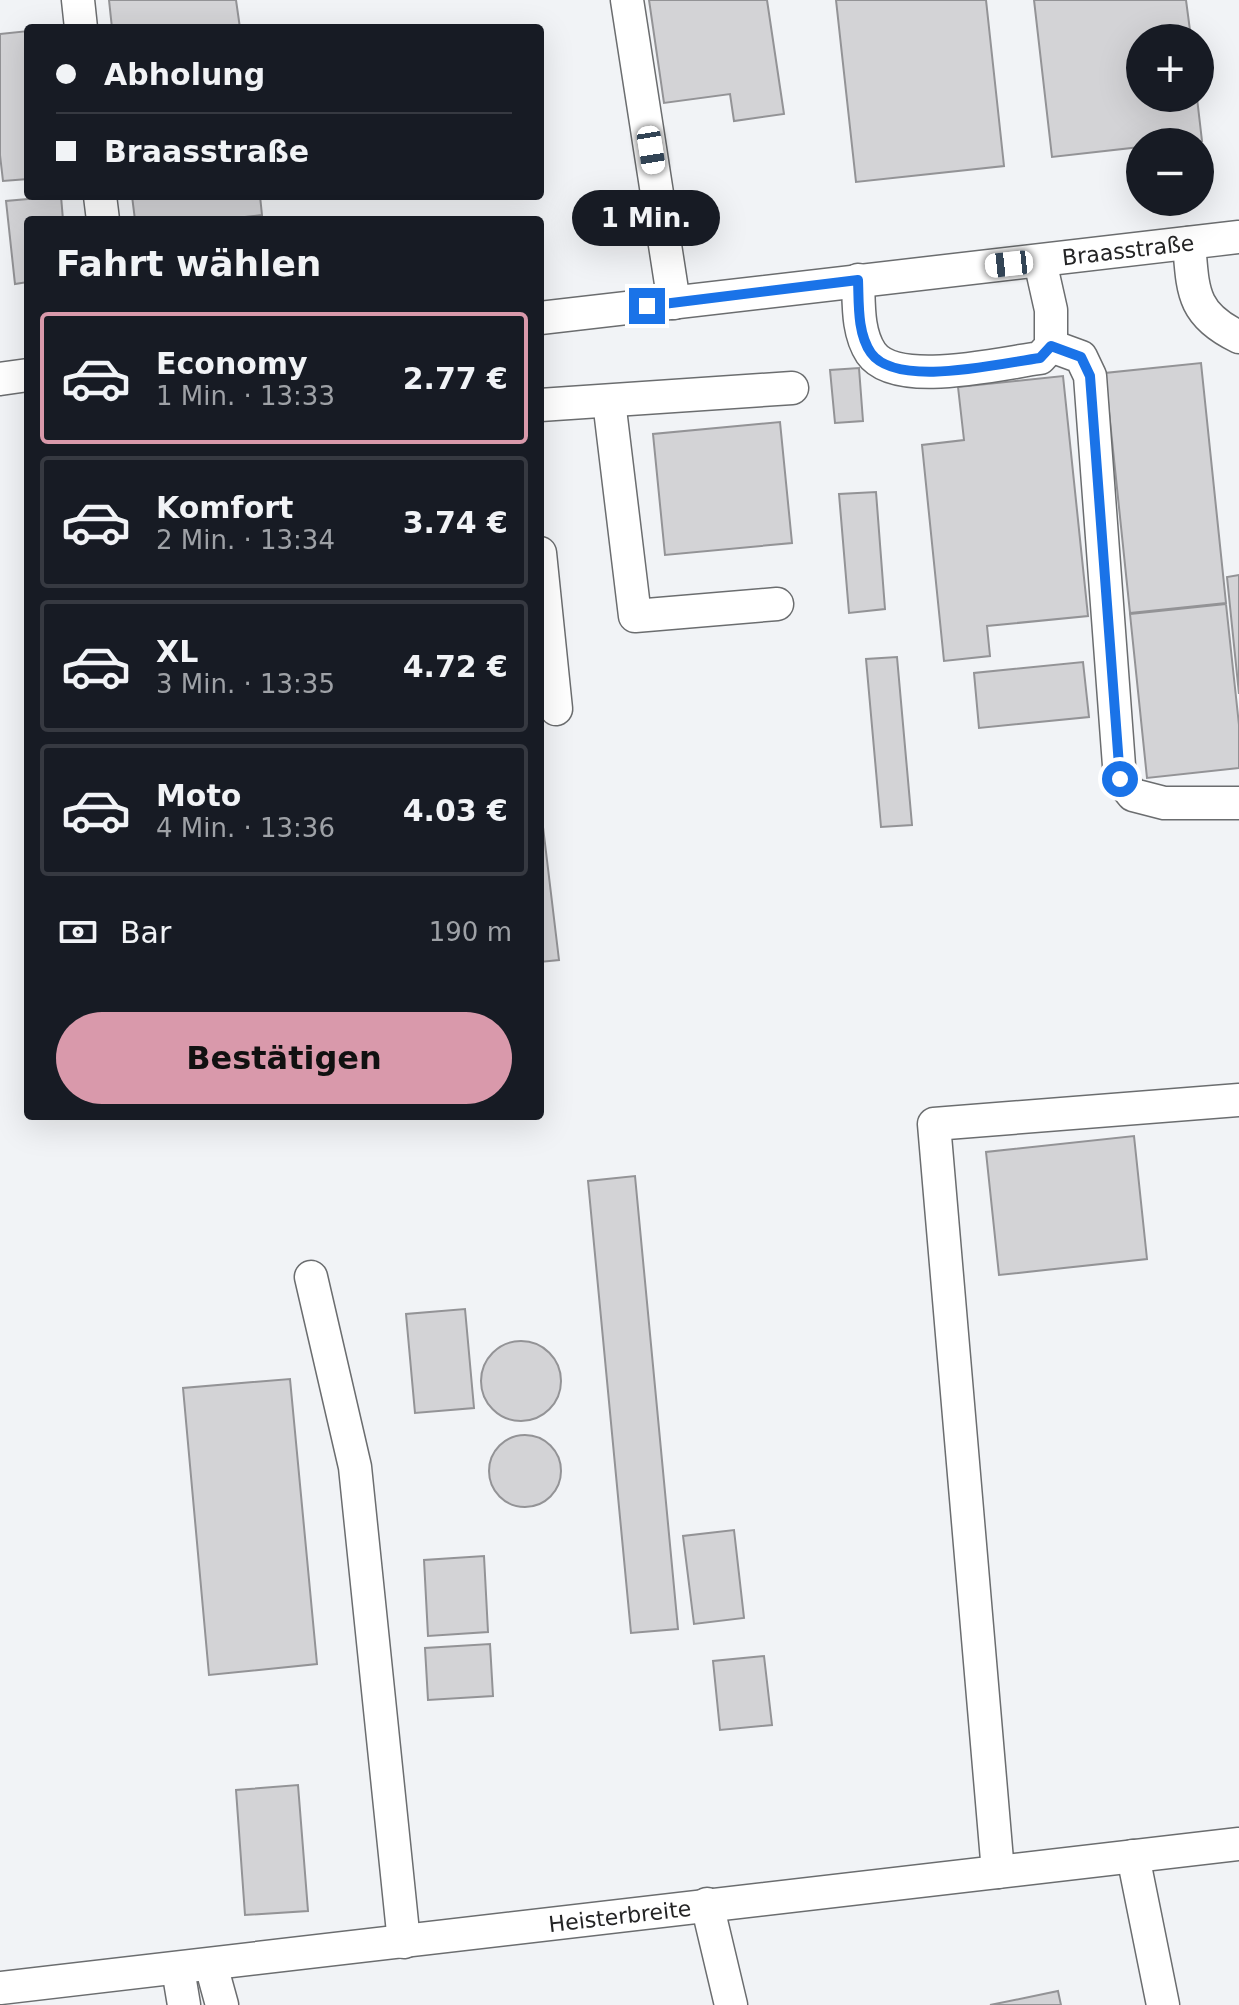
<!DOCTYPE html>
<html lang="de">
<meta charset="utf-8">
<style>
body{margin:0;font-family:"DejaVu Sans",sans-serif;background:#20242c;color:#f1f3f6;height:100vh;display:flex;flex-direction:column;font-size:30px;white-space:nowrap}
*{box-sizing:border-box;margin:0}
p{font-size:26px;color:#9ea1a6}
.icon{flex:none;width:44px;height:44px;fill:none;stroke:currentColor;stroke-width:2;stroke-linecap:round;stroke-linejoin:round}
.map{position:relative;flex:1;overflow:hidden}
.panel{position:absolute;left:24px;top:216px;width:520px;height:904px;display:flex;flex-direction:column;background:#171b24;border-radius:8px;box-shadow:0 8px 32px #0002}
.panel>*{flex:none}
.banner{position:absolute;left:24px;top:24px;width:520px;height:176px;border-radius:8px;box-shadow:0 8px 32px #0002;display:grid;align-content:center;height:176px;padding:0 32px;background:#171b24}
.fabs{position:absolute;left:1126px;top:24px;display:grid;gap:16px}
.fabs a{display:grid;place-items:center;width:88px;height:88px;border-radius:50%;background:#171b24;box-shadow:0 8px 32px #0002;font-size:40px}
.end{position:absolute;width:36px;height:36px;margin:-18px;border:10px solid #1a73e8;background:#fff;box-shadow:0 0 0 4px #fff}
.from{border-radius:50%}
.bubble{position:absolute;height:56px;border-radius:28px;background:#171b24;box-shadow:0 8px 32px #0002;font-size:26px;font-weight:700;line-height:56px;text-align:center}
.car{position:absolute;width:24px;height:48px;margin:-24px -12px;border-radius:10px;box-shadow:0 0 6px 2px #0007;background:linear-gradient(#fff 24%,#345 0 40%,#fff 0 76%,#345 0 86%,#fff 0)}
.banner b{display:flex;align-items:center;gap:28px;height:76px;font-size:30px}
.banner b+b{border-top:2px solid #363941}
.banner i{width:20px;height:20px;background:#f1f3f6}
ul{padding:0;list-style:none}
li{display:flex;align-items:center;gap:24px;height:132px;margin:0 16px 12px;padding:0 16px;border:4px solid #363941;border-radius:8px}
li div{flex:1}
li b{display:block;font-size:30px}
li em{font-style:normal;font-weight:700}
li.on{border-color:#d999ab}
li>.icon{width:72px;height:72px;stroke-width:1.5}
h2{padding:0 32px;font-size:36px;line-height:96px}
.pay{display:flex;align-items:center;gap:20px;height:88px;padding:0 32px;font-size:30px}
.pay p{margin-inline-start:auto}
.primary-button{display:flex;gap:16px;margin-top:auto;padding:16px 32px}
.primary-button a{flex:1;height:92px;border-radius:48px;background:#d999ab;color:#111;font-size:32px;font-weight:700;line-height:92px;text-align:center}
.map>svg:first-child{display:block}
</style>
<div class="map">
<svg width="1239" height="2005" viewBox="0 0 1239 2005">
<rect width="100%" height="100%" fill="#f1f3f6"/>
<path fill="#d3d3d6" stroke="#939396" stroke-width="2" d="M109,0H236L240,28H112Z
M649,0H767L784,114L734,121L730,94L664,103Z
M836,0H986L1004,166L856,182Z
M1034,0H1186L1191,38H1140V98H1197L1202,141L1140,142V147L1052,157Z
M28,31V179L3,181L0,155V34Z
M61,196L63,220H28V282L15,284L6,201Z
M132,196H260L262,215L218,220H135Z
M1201,363L1226,603L1130,613L1105,373Z
M859,368L863,421L835,423L830,370Z
M1063,376L1088,616L987,626L990,656L944,661L922,445L964,440L958,387Z
M780,422L792,543L665,555L653,434Z
M876,492L885,609L849,613L839,494Z
M1239,575V694L1227,577Z
M1226,604L1239,725V768L1147,778L1130,614Z
M897,657L912,825L881,827L866,659Z
M1083,662L1089,717L979,728L974,673Z
M540,802L559,960L540,962Z
M1134,1136L1147,1259L999,1275L986,1152Z
M635,1176L678,1629L631,1633L588,1181Z
M465,1309L474,1408L415,1413L406,1314Z
M481 1381a40 40 0 1 1 80 0a40 40 0 1 1-80 0Z
M290,1379L317,1664L209,1675L183,1388Z
M489 1471a36 36 0 1 1 72 0a36 36 0 1 1-72 0Z
M734,1530L744,1618L694,1624L683,1536Z
M484,1556L488,1632L428,1636L424,1560Z
M490,1644L493,1696L428,1700L425,1648Z
M764,1656L772,1725L720,1730L713,1661Z
M298,1785L308,1911L245,1915L236,1790Z
M1058,1991L1061,2005H990Z"/>
<g fill="none" stroke-linecap="round" stroke-linejoin="round">
<g stroke="#6b6d6f" stroke-width="35">
<g id="minor">
<path d="M78,0L81,28"/>
<path d="M627,0L674,303"/>
<path d="M100,196L103,220"/>
<path d="M1189,243C1193,290 1191,314 1239,337"/>
<path d="M858,280C859,303 857,332 871,353C896,389 1001,363 1040,358L1051,346V310L1040,261"/>
<path id="s1" d="M540,318L1239,237"/>
<path d="M1051,346L1081,357L1090,376L1120,779L1133,795L1164,803H1239"/>
<path d="M0,379L28,375"/>
<path d="M609,401L635,616L777,604"/>
<path d="M540,405L792,388"/>
<path d="M540,553L556,709"/>
<path d="M311,1277L355,1467L404,1942"/>
<path d="M1133,1856L1163,2005"/>
<path d="M998,1872L934,1124L1239,1100"/>
<path d="M707,1904L731,2005"/>
<path d="M211,1965L222,2005"/>
<path d="M178,1969L184,2005"/>
<path id="s2" d="M0,1988L1239,1844"/>
</g>
</g>
<use href="#minor" stroke="#fff" stroke-width="32"/>
</g>
<g fill="none" stroke-linecap="round" stroke-linejoin="round">
<path stroke="#1a73e8" stroke-width="10" d="M647,306L858,280C859,303 857,333 871,353C897,389 1001,363 1040,358L1051,346L1081,357L1090,376L1120,779"/>
</g>
<g text-anchor="middle" dominant-baseline="central" stroke-width="6" stroke-linejoin="round" paint-order="stroke">
<g font-size="22" fill="#242425" stroke="#fff">
<text stroke="none"><textPath href="#s1" startOffset="592">Braasstraße</textPath></text>
<text stroke="none"><textPath href="#s2" startOffset="624">Heisterbreite</textPath></text>
</g>
</g>
</svg>
<div class="fabs">
<a>+</a>
<a>−</a>
</div>
<i class="end from" style="left:1120px;top:779px"></i>
<i class="end" style="left:647px;top:306px"></i>
<div class="bubble" style="left:572px;top:190px;width:148px">1 Min.</div>
<i class="car" style="left:651px;top:150px;rotate:171deg"></i>
<i class="car" style="left:1009px;top:264px;rotate:264deg"></i>
<div class="banner">
<b><i class="from"></i>Abholung</b>
<b><i></i>Braasstraße</b>
</div>
<section class="panel">
<h2>Fahrt wählen</h2>
<ul>
<li class="on"><svg class="icon" aria-label="car" viewBox="0 0 24 24"><path d="M5 17H2v-5l4-1 3-4h7l3 4 3 1v5h-3M9 17h6M6 11h13"/><circle cx="7" cy="17" r="2"/><circle cx="17" cy="17" r="2"/></svg><div><b>Economy</b><p>1 Min. · 13:33</p></div><em>2.77 €</em></li>
<li><svg class="icon" aria-label="car" viewBox="0 0 24 24"><path d="M5 17H2v-5l4-1 3-4h7l3 4 3 1v5h-3M9 17h6M6 11h13"/><circle cx="7" cy="17" r="2"/><circle cx="17" cy="17" r="2"/></svg><div><b>Komfort</b><p>2 Min. · 13:34</p></div><em>3.74 €</em></li>
<li><svg class="icon" aria-label="car" viewBox="0 0 24 24"><path d="M5 17H2v-5l4-1 3-4h7l3 4 3 1v5h-3M9 17h6M6 11h13"/><circle cx="7" cy="17" r="2"/><circle cx="17" cy="17" r="2"/></svg><div><b>XL</b><p>3 Min. · 13:35</p></div><em>4.72 €</em></li>
<li><svg class="icon" aria-label="car" viewBox="0 0 24 24"><path d="M5 17H2v-5l4-1 3-4h7l3 4 3 1v5h-3M9 17h6M6 11h13"/><circle cx="7" cy="17" r="2"/><circle cx="17" cy="17" r="2"/></svg><div><b>Moto</b><p>4 Min. · 13:36</p></div><em>4.03 €</em></li>
</ul>
<div class="pay"><svg class="icon" aria-label="cash" viewBox="0 0 24 24"><path d="M3 7h18v10H3z"/><circle cx="12" cy="12" r="2"/></svg>Bar<p>190 m</p></div>
<div class="primary-button"><a>Bestätigen</a></div>
</section>
</div>
